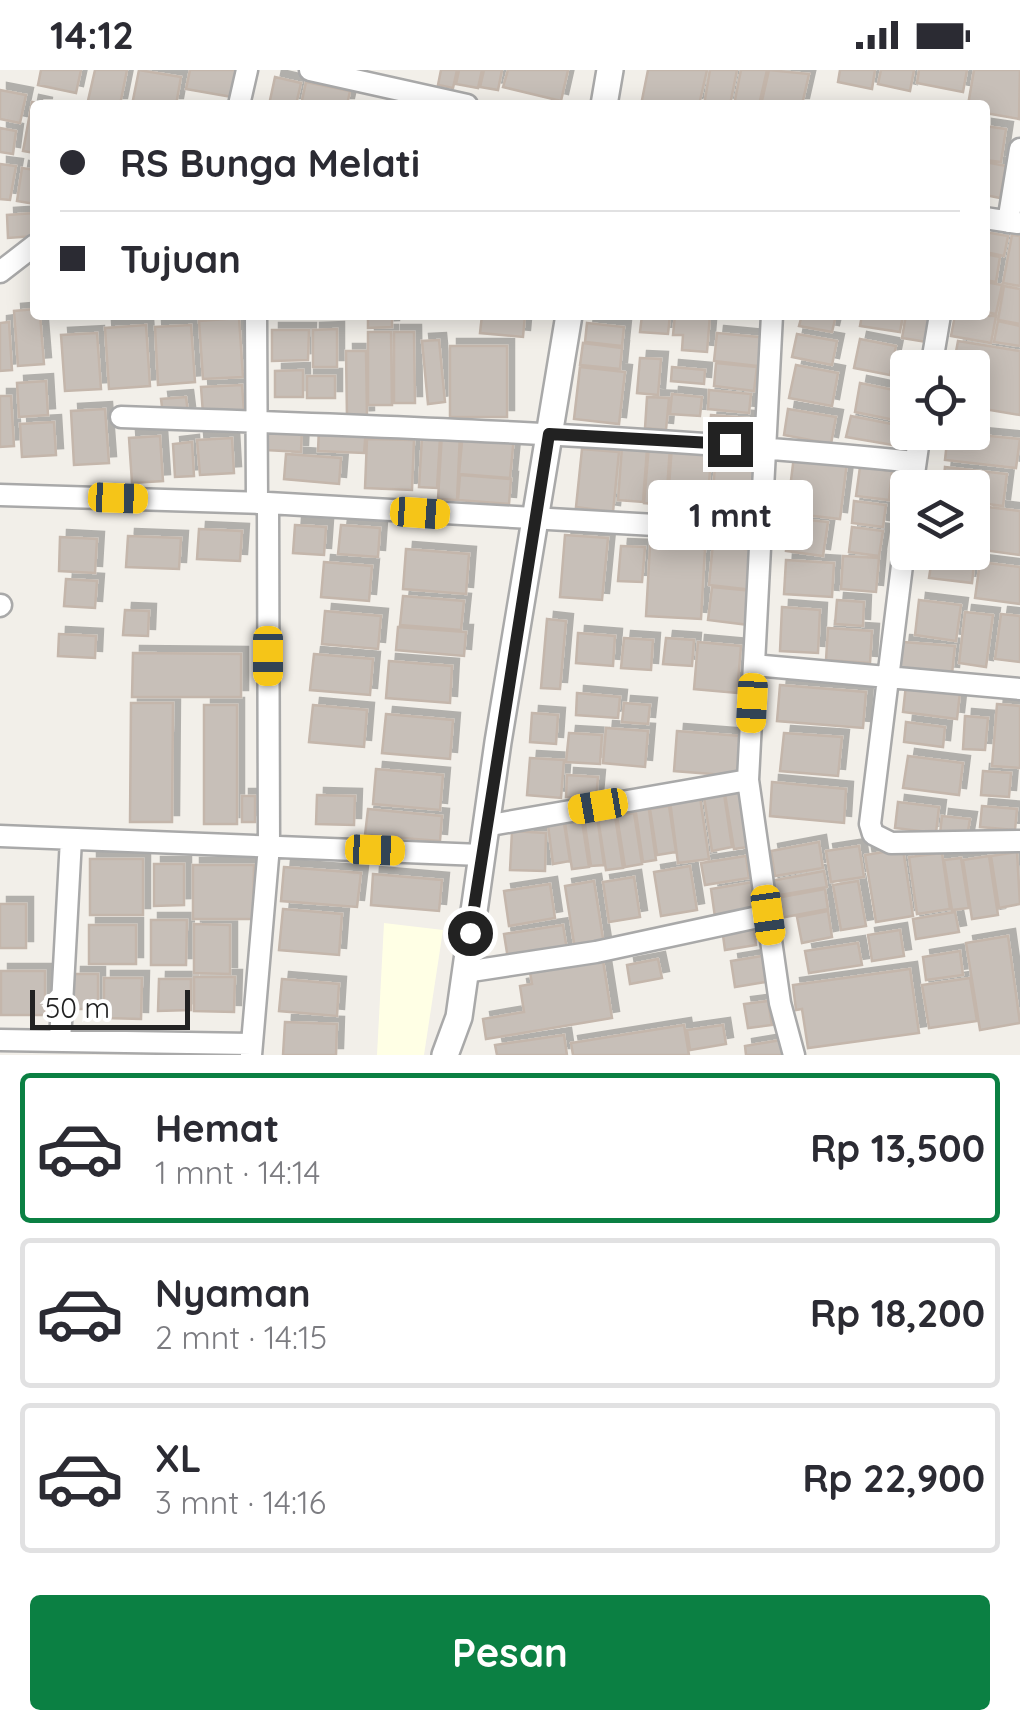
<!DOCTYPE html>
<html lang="id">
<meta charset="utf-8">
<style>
body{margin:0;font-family:Quicksand,sans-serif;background:#f2f2f3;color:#2b2b33;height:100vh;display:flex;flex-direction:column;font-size:38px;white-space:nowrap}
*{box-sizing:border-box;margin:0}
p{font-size:32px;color:#7c7c81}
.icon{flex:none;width:55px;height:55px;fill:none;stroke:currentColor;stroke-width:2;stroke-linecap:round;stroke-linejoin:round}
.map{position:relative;height:985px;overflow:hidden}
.drawer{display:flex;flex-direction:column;background:#fff;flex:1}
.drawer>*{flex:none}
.guide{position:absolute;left:30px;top:30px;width:960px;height:220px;border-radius:10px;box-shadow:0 5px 25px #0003;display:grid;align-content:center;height:220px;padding:0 30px;background:#fff}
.controls{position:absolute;left:890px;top:280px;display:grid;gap:20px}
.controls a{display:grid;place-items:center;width:100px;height:100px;border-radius:10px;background:#fff;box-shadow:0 5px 25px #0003;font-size:50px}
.scale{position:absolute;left:30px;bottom:25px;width:160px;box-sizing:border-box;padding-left:10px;border:5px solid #222;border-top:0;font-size:28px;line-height:35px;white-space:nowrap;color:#222;-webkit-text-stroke:8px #fff;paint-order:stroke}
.end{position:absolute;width:45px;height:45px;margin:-22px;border:12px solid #222;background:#fff;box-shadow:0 0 0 5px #fff}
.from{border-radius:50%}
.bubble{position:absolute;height:70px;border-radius:10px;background:#fff;box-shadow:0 5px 25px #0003;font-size:32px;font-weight:800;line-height:70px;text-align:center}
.car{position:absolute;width:30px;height:60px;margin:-30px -15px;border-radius:12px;box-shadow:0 0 8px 2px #0007;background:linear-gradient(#f5c518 24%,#345 0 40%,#f5c518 0 76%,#345 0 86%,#f5c518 0)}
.guide b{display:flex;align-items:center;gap:35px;height:95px;font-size:38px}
.guide b+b{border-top:2px solid #e1e1e2}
.guide i{width:25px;height:25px;background:#2b2b33}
ul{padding:18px 0 0;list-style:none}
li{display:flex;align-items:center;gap:30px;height:150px;margin:0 20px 15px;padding:0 10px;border:5px solid #e1e1e2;border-radius:10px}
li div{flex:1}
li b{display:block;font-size:38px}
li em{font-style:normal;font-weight:800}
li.on{border-color:#0b8043}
li>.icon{width:90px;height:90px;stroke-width:1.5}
.cta{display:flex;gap:20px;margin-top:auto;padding:20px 30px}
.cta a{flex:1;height:115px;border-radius:10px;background:#0b8043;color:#fff;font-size:40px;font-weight:800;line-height:115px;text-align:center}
.status{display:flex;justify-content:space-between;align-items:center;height:70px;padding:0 50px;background:#fff;direction:ltr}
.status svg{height:28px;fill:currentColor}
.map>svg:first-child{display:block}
</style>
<div class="status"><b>14:12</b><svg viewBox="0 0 49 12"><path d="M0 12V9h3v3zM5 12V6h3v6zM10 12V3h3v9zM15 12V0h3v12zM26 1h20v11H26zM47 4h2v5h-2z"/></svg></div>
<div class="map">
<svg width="1020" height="985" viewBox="0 0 1020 985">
<defs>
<filter id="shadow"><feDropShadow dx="7" dy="-7" stdDeviation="0" flood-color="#0004"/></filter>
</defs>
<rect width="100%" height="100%" fill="#f2efe9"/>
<path fill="#ffffe5" d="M384,853L443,860L424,985H377Z"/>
<path fill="#c7bfb8" stroke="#c4b6ab" stroke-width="2.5" filter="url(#shadow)" d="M41,0H81L76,23L38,15Z
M95,0H127L120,35H87Z
M139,0L181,7L176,35H132Z
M190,0H237L232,27L186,19Z
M441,0H457L453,18L438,15Z
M459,0H482L478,18L456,14Z
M484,0H502L498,20L480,17Z
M508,0H568L561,31L503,17Z
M648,0H707L699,35H641Z
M710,0H737L730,35H704Z
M741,0H767L759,35H734Z
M769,0L809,4L802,35H761Z
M840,0H875L872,19L838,12Z
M881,0H914L910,21L878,14Z
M919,0H967L963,22L917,13Z
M974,0H1020L1019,49L985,43V35H968Z
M275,7L301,13L296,35H269Z
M306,12L350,21L347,35H301Z
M0,20L26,25L20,53L0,49Z
M32,32L46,35H35V83L23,81Z
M985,56L1006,59L1001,92L985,90Z
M0,58L16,61L13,84L0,82Z
M985,92L1006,96L1000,128L985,125Z
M0,94L16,96L10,130L0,129Z
M22,98L35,100V134L17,131Z
M35,143V166L8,168L7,145Z
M985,162L1008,166L1004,186L985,182Z
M1012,165L1020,166V216L1003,213Z
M985,184L1000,187L996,212L985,210Z
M985,212L1002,215L996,244L985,242Z
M1004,216L1020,219V254L998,250Z
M35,239V245H40L44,294L18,296L14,241Z
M368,245H392V257L368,258Z
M482,245H525L523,267L480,263Z
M642,245H670L668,264L640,262Z
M675,245H710L707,282L682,280L683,265H673Z
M802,245H836L832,262L799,256Z
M862,245H903L900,262L860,256Z
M906,245L937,246L933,273L902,268Z
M955,245L996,246L991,273L951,266Z
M239,248L243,307L203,309L199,251Z
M998,251L1020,256V276L994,272Z
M9,252L12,300L0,301V253Z
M587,253L624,257L622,276L585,272Z
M146,255L150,316L109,319L105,258Z
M191,255L195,312L158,315L155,257Z
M337,259V297H313V260Z
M272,260H309L308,290L272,291Z
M368,262H391L392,335H368Z
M394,262H414L415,333H394Z
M97,263L101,319L65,321L61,265Z
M717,263L768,268L765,297L714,291Z
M797,264L837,271L832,295L792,287Z
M860,269L896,276L890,305L854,298Z
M439,270L445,332L428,334L422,271Z
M958,271L1020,281V345L972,337V298H953Z
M583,273L622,278L620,299L580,295Z
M450,276H507V347H450Z
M346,281H366L367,347L347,348Z
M640,288L661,289L658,325L637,323Z
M716,293L757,297L754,321L714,316Z
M796,295L838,303L832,336L789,328Z
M580,297L625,302L619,354L574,349Z
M672,297L705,300L704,314L671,311Z
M303,300V327H275V301Z
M307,306H335V328H307Z
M46,311L48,345L19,347L17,313Z
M860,313L908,323L904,352L855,342Z
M242,315L244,341L203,344L201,317Z
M709,320L751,324L749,343L708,339Z
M672,324L702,327L700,346L670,344Z
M0,326H11L14,376L0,377Z
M186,327L188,343L163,345L161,329Z
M647,327L669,328L666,360L645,358Z
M105,339L109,393L74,395L71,341Z
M788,339L836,347L831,374L784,365Z
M711,345L758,349L756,370L709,367Z
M851,346L897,355L893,375L846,367Z
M54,352L56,385L22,387L20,354Z
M267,357L302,359L301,382L266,380Z
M319,357L366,359L364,383L318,381Z
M463,361L514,366L510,408L459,404Z
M948,362L1020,369L1016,398L945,390Z
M442,363L460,364L457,430L438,429Z
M160,366L163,411L132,413L129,368Z
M422,367L440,368L437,418L419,417Z
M232,368L234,403L200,405L197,370Z
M367,369L414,370L412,420L365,418Z
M192,372L194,406L175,407L173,374Z
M649,375L670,377L666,435L644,433Z
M672,376L712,379L706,445L667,442Z
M622,377L647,379L643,432L618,430Z
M582,379L619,382L613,442L576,437Z
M286,384L341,388L339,414L284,409Z
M716,385L755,388L752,423L713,420Z
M794,386L847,392L840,449L787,443Z
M860,397L892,401L889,430L856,426Z
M945,397L1007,404L1003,436L972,432V418H943Z
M460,405L511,409L509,434L458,430Z
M711,424L758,428L756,455L709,451Z
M854,431L886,435L883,457L852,453Z
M988,437L1020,441V485L983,480Z
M790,448L828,452L823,486L786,481Z
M295,455L326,457L324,485L293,483Z
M341,455L380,458L378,487L338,484Z
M852,457L883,461L879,486L849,482Z
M199,459L242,461L240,491L197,489Z
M714,462L725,463L724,477L757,480L753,520L709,515Z
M565,465L608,468L602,530L560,527Z
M128,466L181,468L179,499L126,497Z
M60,467L97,469L95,503L59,501Z
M621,476L645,477L642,512L618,511Z
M650,476L705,479L701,549L646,546Z
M406,479L469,484L466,524L403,519Z
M933,482L975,485L972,513L929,508Z
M843,486L879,488L876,522L841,519Z
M786,490L834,493L832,527L784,524Z
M324,492L372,496L369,531L321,527Z
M980,492L1020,497V534L975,528Z
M66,509L97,511L95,538L64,536Z
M712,517L753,521L749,555L708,550Z
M403,526L464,531L461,560L400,555Z
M837,530L864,532L863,556L835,554Z
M919,530L961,535L956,571L915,565Z
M782,537L820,540L818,583L780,581Z
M125,540L149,541L148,566L123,565Z
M325,541L381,546L378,579L322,574Z
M965,542L993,545L986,597L959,593Z
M1001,544L1020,546V592L995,589Z
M547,549L566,551L560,619L541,618Z
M398,557L466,562L464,586L396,580Z
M828,558L872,561L870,593L826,590Z
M578,563L615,566L613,596L576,593Z
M59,564L96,566L95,588L58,586Z
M624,568L653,570L651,600L621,598Z
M666,568L694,570L692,596L663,594Z
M698,572L741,576L737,623L694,619Z
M903,572L955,576L952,604L900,599Z
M133,583L241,584V627H132Z
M314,584L373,589L370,625L310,620Z
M389,591L452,596L450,633L386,628Z
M780,615L866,622L863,658L777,651Z
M906,615L960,622L957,649L903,642Z
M577,623L620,627L618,648L576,645Z
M131,633H173L172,752H130Z
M624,633L650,635L648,654L622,652Z
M997,634L1020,636V698L992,696Z
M204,635H237V754H204Z
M313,635L367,640L364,677L309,672Z
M532,643L558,645L556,674L530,672Z
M386,644L453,650L450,689L382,683Z
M965,646L988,648L985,680L963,679Z
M906,652L945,657L943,677L904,672Z
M606,658L648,661L645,697L603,693Z
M677,661L741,666L737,706L674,701Z
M569,663L602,665L600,694L566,692Z
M784,663L842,667L838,706L780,701Z
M908,686L963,693L959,725L903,718Z
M530,688L564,690L561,728L527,725Z
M376,699L443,705L440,740L373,734Z
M983,701L1011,703L1009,727L981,725Z
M567,705L598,707L596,730L566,727Z
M772,712L846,719L844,753L770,746Z
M746,720L755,776L734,779L725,724Z
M724,724L732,777L712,781L704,727Z
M317,725L355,726L354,755L316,754Z
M242,726H255V752H242Z
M700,727L709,789L678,793L670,731Z
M898,732L939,737L936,763L895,758Z
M648,733L656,790L643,792L635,736Z
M669,736L676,782L657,785L650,739Z
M982,736L1017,739L1015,760L980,757Z
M368,739L442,746L440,771L365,765Z
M634,743L642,794L625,797L617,746Z
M597,746L604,795L591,796L584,748Z
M615,746L623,798L606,800L598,748Z
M942,746L970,749L967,767L940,764Z
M582,751L589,797L572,799L565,753Z
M564,753L570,791L553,794L548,755Z
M512,761L546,763L545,801L510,800Z
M819,772L823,798L775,806L771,781Z
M859,776L864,807L831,812L826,781Z
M903,779L913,846L876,852L865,785Z
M1017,782L1020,834L999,838L991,786Z
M942,783L950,839L917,844L909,787Z
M746,786L749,808L705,815L701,793Z
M989,786L998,845L972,849L963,790Z
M961,788L969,838L952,840L944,790Z
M90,789H143V845H90Z
M154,794H184V835L154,836Z
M193,795H254L253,849H193Z
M690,796L697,840L661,846L654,802Z
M284,797L361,803L357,837L281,831Z
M824,801L827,817L774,826L771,811Z
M373,804L442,810L439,841L371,835Z
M634,807L640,847L609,852L603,812Z
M594,811L604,875L575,880L565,816Z
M858,811L866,856L841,860L833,815Z
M753,812L758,841L715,847L711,819Z
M550,814L555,848L509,856L504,821Z
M825,819L828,839L780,848L776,828Z
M0,834H26V878H0Z
M283,839L342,844L339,885L279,880Z
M828,841L832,867L802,873L797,847Z
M955,842L959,862L916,869L913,849Z
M151,850H187L186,895H151Z
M753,853L756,875L725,880L722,858Z
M194,854L230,855V904L194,903Z
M89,855H136V894H89Z
M563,855L567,880L508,889L504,864Z
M900,860L904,886L872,891L868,865Z
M1008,866L1020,953L980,960L966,873Z
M858,873L862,895L809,903L805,881Z
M960,881L963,905L926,910L923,887Z
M602,884L612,948L486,969L483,949L524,942L520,916L532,914L529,896Z
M762,886L766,912L735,917L731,891Z
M658,889L662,908L630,914L627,895Z
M910,899L919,963L808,978L802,939L796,940L793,915Z
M1,901H45V945H1Z
M74,904H98V939H73Z
M194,907H235L234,942L194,941Z
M104,908H142L141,949L104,948Z
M970,908L977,951L929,958L922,915Z
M159,909H191V940L158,941Z
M282,909L339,914L337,946L279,941Z
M768,931L772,955L748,958L744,934Z
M285,952L337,954L336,985H283Z
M684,955L689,985H573L571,973Z
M723,955L726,974L690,980L687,960Z
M564,965L567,985H497L495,975Z
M781,970L783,985H746L745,976Z"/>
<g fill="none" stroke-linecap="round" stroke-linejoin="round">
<g stroke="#a9a9a9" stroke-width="25">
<path id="minor" d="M310,0L467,35
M239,35L247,0
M985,148L1018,153
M1008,152L1020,79
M0,202L35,175
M256,245L257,433
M772,245L748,710L780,933L794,985
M931,298L940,245
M121,347C386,356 651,365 915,392
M912,418L920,362
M0,425L268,433L761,461
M908,447L870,754L873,764L891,773L1020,771
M0,536L1,535
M754,595L1020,619
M485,756L748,710
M0,766L481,785
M465,902L596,882L767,845
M0,970L251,974
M60,971L71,769
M251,985L269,776L268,433"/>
</g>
<g stroke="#a9a9a9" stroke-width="30">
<path id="tertiary" d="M604,35L610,0
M445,985L459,947L498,672L569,245"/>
</g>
<use href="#minor" stroke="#fff" stroke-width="20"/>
<use href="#tertiary" stroke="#fff" stroke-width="25"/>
</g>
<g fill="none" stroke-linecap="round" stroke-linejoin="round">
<path stroke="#222" stroke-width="12" d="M470,863L549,364L730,374"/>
</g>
</svg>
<div class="controls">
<a><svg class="icon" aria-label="locate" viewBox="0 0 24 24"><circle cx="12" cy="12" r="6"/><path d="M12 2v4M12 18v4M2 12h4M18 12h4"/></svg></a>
<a><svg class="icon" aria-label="layers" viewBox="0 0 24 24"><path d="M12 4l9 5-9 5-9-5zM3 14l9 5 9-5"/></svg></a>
</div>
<div class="scale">50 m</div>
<i class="end from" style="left:470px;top:863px"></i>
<i class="end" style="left:730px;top:374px"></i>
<div class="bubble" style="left:648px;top:410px;width:165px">1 mnt</div>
<i class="car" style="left:118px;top:428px;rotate:92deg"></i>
<i class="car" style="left:420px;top:443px;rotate:94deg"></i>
<i class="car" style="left:268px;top:586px;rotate:180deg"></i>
<i class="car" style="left:752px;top:633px;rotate:183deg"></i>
<i class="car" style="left:598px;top:736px;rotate:260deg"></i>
<i class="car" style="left:375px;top:780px;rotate:92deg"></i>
<i class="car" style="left:768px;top:845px;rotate:172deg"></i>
<div class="guide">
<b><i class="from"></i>RS Bunga Melati</b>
<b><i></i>Tujuan</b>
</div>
</div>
<section class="drawer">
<ul>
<li class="on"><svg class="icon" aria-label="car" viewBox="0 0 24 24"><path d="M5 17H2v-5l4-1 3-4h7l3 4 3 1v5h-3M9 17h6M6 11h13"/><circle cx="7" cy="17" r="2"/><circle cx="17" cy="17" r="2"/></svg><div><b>Hemat</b><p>1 mnt · 14:14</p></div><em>Rp 13,500</em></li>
<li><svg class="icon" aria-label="car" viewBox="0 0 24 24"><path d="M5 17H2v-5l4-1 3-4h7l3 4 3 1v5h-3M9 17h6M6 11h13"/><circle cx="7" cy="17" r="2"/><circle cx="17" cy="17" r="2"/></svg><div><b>Nyaman</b><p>2 mnt · 14:15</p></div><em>Rp 18,200</em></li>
<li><svg class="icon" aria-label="car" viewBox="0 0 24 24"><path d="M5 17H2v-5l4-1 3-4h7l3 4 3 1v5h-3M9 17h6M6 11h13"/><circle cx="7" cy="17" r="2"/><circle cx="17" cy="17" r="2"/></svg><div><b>XL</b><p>3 mnt · 14:16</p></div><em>Rp 22,900</em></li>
</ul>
<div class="cta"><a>Pesan</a></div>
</section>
